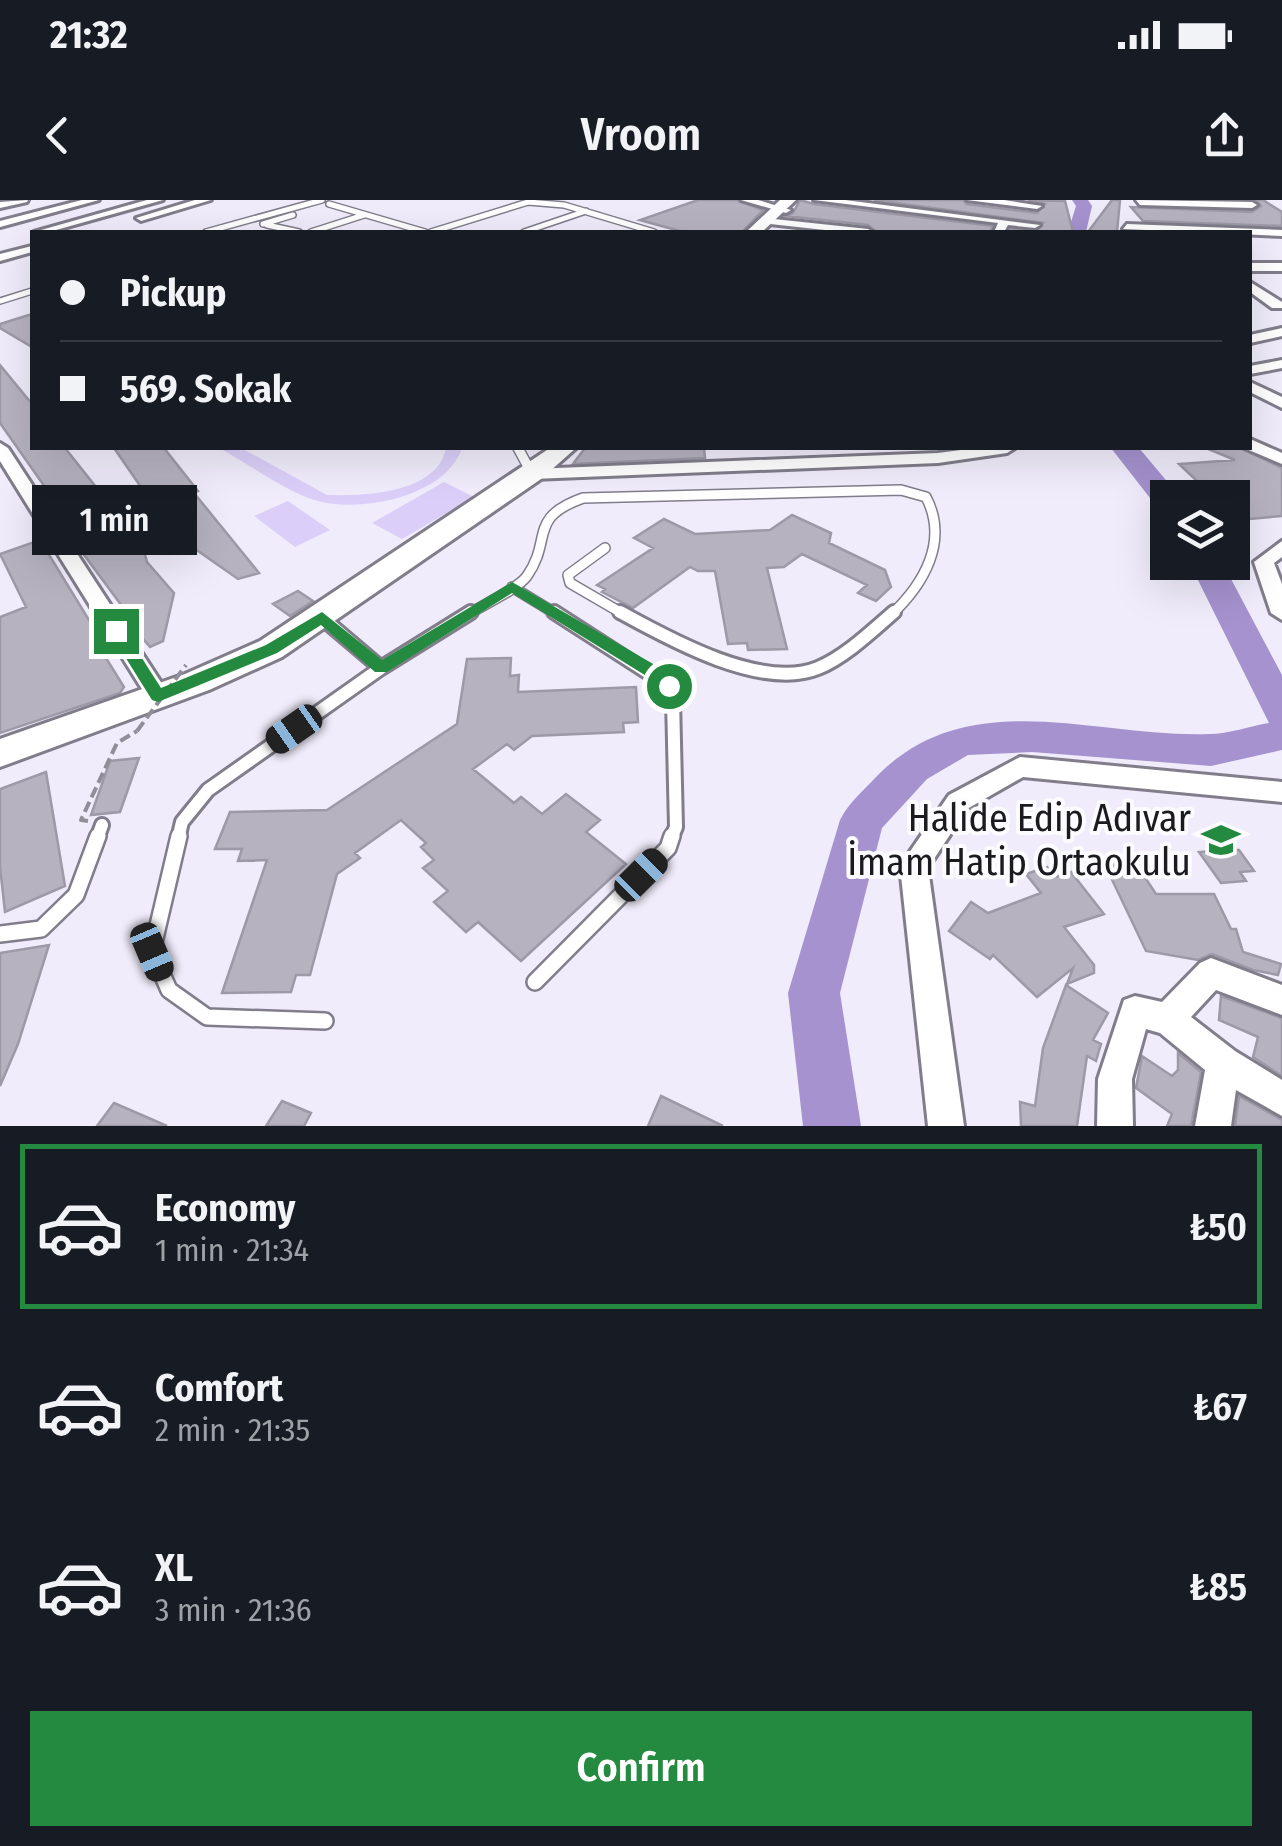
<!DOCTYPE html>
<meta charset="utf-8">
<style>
body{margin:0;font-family:"Fira Sans Condensed",sans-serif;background:#20242c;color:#f1f3f6;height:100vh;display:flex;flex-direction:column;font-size:38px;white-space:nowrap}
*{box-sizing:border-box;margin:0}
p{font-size:32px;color:#9ea1a6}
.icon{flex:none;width:55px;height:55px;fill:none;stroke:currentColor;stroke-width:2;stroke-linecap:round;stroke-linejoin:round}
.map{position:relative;height:926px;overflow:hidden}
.side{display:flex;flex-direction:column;background:#171b24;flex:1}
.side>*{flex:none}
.guide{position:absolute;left:30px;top:30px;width:1222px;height:220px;border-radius:0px;box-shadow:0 10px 40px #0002;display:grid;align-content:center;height:220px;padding:0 30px;background:#171b24}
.fabs{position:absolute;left:1150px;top:280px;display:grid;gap:20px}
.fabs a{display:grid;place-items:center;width:100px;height:100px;border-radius:0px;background:#171b24;box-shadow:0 10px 40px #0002;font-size:50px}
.end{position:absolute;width:45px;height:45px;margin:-22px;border:12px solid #238a3f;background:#fff;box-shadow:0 0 0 5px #fff}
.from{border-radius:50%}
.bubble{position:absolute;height:70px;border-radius:0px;background:#171b24;box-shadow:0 10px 40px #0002;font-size:32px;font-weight:600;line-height:70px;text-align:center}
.car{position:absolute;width:30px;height:60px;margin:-30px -15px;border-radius:12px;box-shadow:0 0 8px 2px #0007;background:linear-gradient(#222 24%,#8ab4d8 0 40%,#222 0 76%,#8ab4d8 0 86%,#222 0)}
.guide b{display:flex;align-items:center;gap:35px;height:95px;font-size:38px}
.guide b+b{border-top:2px solid #363941}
.guide i{width:25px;height:25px;background:#f1f3f6}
ul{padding:18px 0 0;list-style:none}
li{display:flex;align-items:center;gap:30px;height:165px;margin:0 20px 15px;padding:0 10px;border:5px solid transparent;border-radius:0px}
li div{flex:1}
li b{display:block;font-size:38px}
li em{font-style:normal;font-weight:600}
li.selected{border-color:#238a3f}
li>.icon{width:90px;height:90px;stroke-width:1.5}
.button{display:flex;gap:20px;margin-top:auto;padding:20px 30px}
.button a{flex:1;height:115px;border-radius:0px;background:#238a3f;color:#fff;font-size:40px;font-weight:600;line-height:115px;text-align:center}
.status{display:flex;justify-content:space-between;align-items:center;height:70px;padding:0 50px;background:#171b24;direction:ltr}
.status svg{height:28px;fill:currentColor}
header{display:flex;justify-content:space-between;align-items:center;height:130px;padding:0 30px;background:#171b24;font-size:45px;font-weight:600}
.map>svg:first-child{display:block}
</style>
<div class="status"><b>21:32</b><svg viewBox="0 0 49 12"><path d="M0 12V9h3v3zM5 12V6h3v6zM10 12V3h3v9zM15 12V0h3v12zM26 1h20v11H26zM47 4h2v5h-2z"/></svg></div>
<header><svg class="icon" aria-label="back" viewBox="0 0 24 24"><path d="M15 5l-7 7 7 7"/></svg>Vroom<svg class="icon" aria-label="share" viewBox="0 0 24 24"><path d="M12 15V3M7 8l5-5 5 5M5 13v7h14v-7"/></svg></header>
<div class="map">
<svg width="1282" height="926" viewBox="0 0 1282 926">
<rect width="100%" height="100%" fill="#f0ecfb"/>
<path fill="#dbcff9" d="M219,248H241L327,295C364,296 437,294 446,248H462C446,297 359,314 314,300C285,291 247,263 219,248Z
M444,282L474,297L402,339L372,323Z
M288,301L330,330L295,347L254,316Z"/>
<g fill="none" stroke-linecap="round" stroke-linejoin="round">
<path fill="#a592cf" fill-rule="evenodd" d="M1072,0H1088L1092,6L1086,32H1068L1076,6Z
M1111,248H1139L1181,298H1168V310L1157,307Z
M1189,362H1222L1282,475V550L1211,566L1032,552L968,555L927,579L882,628L840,793L861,926H803L788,793L840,620C849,602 865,589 879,574C971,483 1097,538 1209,534C1229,534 1250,526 1269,523Z"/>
</g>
<path fill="#b6b2c0" stroke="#9d99a7" stroke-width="2.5" d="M698,0H737L763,10L742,32H683L640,20Z
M800,0L814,4L993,26L990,32H876L868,25L786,16L793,13Z
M874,0H963L967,4L1037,13L1045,4L1028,0L1065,1L1073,32H1008L1010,29L1037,31L1043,23Z
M1112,0H1120L1117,32H1088Z
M1256,0H1263L1282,12V26L1143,21L1131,7L1252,12L1261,6Z
M32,114V147L0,128V124Z
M0,165L32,204V248H65L131,331L128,332L144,351L147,362L174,393L163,441L150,447L133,427L136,425L73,340L39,289L45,287L0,223Z
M114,248H164L198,291L194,293L259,373L238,379L191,346L160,304L154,306Z
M585,248H704L705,258L573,264Z
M1206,248H1241L1282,268V316L1238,320L1232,315V298H1215L1179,264L1235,260Z
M792,315L831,333L829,343L885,370L891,387L876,401L858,393L867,385L802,354L784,367L767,368L787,449L748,450L747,443L728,444L715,371H698L690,367L633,408L602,392L605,389L597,385L653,348L634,338L664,319L695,334L770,330Z
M40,340L106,448L101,450L124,487L120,493L0,533V417L26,407L0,354Z
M298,391L313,401L290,416L273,404Z
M511,458L510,476L519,475L518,492L636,487L638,522L623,523L624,532L532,536L514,550L507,544L473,569L514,603L521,597L542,614L566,594L600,620L586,632L626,664L521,761L478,722L466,732L434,702L448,691L423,668L434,660L421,647L426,643L401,620L355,653L360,658L337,674L310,775H296L291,792L222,793L267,660L238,661L242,649H215L230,612L327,610L457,524L467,459Z
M139,558L120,612L91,615L110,561Z
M46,572L65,686L5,712L0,667V589Z
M1224,650H1239L1254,671L1240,672L1246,681L1221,683L1199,652Z
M1136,664L1156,694H1214L1231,729H1236L1243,752L1281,764L1278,775L1253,770L1212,754L1198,760L1146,751L1105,665Z
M1047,667L1055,677L1071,672L1104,714L1064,727L1094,765V773L1067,784L1073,768L1037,797L993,755L990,759L949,731L971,702L988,713L1041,693L1026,674Z
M49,745L18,844L0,886V753Z
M1066,785L1108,813L1093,840L1101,844L1096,861L1087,856L1077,926H1021L1020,902L1035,906L1043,848Z
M1221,796L1282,818V876L1253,857L1258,837L1219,820Z
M1178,853L1201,872L1191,926H1167L1172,914L1136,888L1142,856L1172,876L1178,870Z
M661,896L723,926H648Z
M1239,896L1282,920V926H1235Z
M282,901L311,913L304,926H266Z
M114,903L167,926H97Z"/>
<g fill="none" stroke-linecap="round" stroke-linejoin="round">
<g stroke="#817d8b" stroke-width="8">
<path id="service-far3" d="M329,4L425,32
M263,24L293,15
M267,25L299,32
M206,32L322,0
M311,32L364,15
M431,32L528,2L564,5L654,32
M524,32L586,11
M0,101L32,91"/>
</g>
<g stroke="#817d8b" stroke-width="12">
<path id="service-far2" d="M518,248L532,274
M605,348L568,375L570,383L625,415
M512,387L558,415
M467,415C481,406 518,389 527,376C553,339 527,318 583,298L901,290L926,297C949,341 924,384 891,415"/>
</g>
<g stroke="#817d8b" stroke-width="18">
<path id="service-far1" d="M554,412L669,486L673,499L676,627L671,639
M620,412C669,439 762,491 818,468C845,457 872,431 894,412
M321,417L381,468
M97,639L102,625
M178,639L182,622L208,590L381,468L471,412"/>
</g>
<g stroke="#817d8b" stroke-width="20">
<path id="service" d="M179,636L152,751L169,790L207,817L325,821
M0,734L41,729L76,695L98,636
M535,782L668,648L672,636"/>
</g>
<g stroke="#817d8b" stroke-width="6">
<path id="minor" d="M28,0L27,2L0,8V2Z
M82,0H99L0,27V21Z
M147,0H163L49,32H34Z
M195,0H211L141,21L136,18Z
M741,0H758L791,10L786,13Z
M814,0H845L1040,25L1035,28L1008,25L1004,32H994L998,23Z
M967,0H1004L1042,6L1037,9Z
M1136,0L1252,2L1257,5L1252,8L1140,5Z
M774,19L868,29L873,32H843L770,24Z
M1127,24L1282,30V36L1123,29Z
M32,46V52L0,61V54Z
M1250,63H1282V71H1250Z
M1250,82L1282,102V108H1272L1250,92Z
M1282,128V136L1250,143V135Z
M1282,160V168L1250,174V166Z
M1250,182L1282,197V208L1250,192Z
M1250,239L1282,253V264L1244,248H1250Z
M0,243L8,248L166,490L170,496L166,502H150L0,261Z
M976,248H1015L1007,253L938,263L532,279L523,274L532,269L938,253Z
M1282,341V357L1274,363L1282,384V420L1271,413L1254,362Z
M1020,557L1282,582V602L1023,577L967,609L928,668L964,926H928L900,666L949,595Z
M1211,758L1282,785V815L1216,790L1191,817L1235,851L1282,880V916L1236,890L1231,926H1195L1205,870L1160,833L1146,829L1132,879L1133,926H1097L1098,879L1124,800L1135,796L1162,802L1200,763Z"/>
</g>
<g stroke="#817d8b" stroke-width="6">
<path id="secondary" d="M780,0H796L762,32H746Z
M550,248H576L541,279L282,457L209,490L0,567V539L185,474L260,441Z"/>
</g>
<path stroke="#918e99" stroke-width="4" stroke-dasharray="11 5" stroke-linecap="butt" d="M88,621L81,620L117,543L137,531"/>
<use href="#service-far3" stroke="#fff" stroke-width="5"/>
<use href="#service-far2" stroke="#fff" stroke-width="9"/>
<use href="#service-far1" stroke="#fff" stroke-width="12"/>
<use href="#service" stroke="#fff" stroke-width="15"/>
<use href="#minor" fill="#fff" fill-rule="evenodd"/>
<use href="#secondary" fill="#fff" fill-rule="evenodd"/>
<path stroke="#918e99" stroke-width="4" stroke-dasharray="11 5" stroke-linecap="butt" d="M137,531L186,465"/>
</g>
<path fill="#238a3f" d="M512,382L660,468L675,482V490H663L648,477L512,393L387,472H375L321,425L277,453L158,502L152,500L109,431L122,427L161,488L266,445L322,412L382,460Z"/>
<defs>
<g id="school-bare" transform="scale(3)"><path d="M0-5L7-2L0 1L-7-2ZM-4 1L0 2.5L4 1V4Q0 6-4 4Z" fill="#238a3f" stroke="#fcfbfe" stroke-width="2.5" paint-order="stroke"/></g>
</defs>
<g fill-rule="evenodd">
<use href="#school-bare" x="1221" y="640"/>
</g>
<g text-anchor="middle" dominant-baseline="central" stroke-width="8" stroke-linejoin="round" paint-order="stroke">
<g font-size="38" fill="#1b1a1f" stroke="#fcfbfe" text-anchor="end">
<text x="1191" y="618">Halide Edip Adıvar<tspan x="1191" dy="44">İmam Hatip Ortaokulu</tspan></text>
</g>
</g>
</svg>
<div class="fabs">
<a><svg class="icon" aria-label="layers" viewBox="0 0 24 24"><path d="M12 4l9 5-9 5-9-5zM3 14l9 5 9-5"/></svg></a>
</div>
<i class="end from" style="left:669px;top:486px"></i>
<i class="end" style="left:116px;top:431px"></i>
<div class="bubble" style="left:32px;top:285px;width:165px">1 min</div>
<i class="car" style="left:294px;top:529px;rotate:235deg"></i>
<i class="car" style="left:641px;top:675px;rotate:45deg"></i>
<i class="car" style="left:152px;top:752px;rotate:157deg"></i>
<div class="guide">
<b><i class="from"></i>Pickup</b>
<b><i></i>569. Sokak</b>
</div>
</div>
<section class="side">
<ul>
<li class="selected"><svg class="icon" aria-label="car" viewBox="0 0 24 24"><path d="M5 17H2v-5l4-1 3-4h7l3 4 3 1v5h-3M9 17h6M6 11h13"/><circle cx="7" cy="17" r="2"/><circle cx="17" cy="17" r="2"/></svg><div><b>Economy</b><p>1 min · 21:34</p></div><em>₺50</em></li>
<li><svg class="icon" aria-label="car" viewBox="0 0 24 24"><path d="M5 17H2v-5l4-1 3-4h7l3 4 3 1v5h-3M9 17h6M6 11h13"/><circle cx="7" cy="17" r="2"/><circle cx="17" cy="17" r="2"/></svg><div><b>Comfort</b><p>2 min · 21:35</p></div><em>₺67</em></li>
<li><svg class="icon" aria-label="car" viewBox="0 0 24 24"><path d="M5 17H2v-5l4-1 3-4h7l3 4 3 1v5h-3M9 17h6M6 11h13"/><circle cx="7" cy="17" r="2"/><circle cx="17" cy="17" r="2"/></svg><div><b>XL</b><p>3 min · 21:36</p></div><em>₺85</em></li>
</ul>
<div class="button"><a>Confirm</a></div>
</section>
